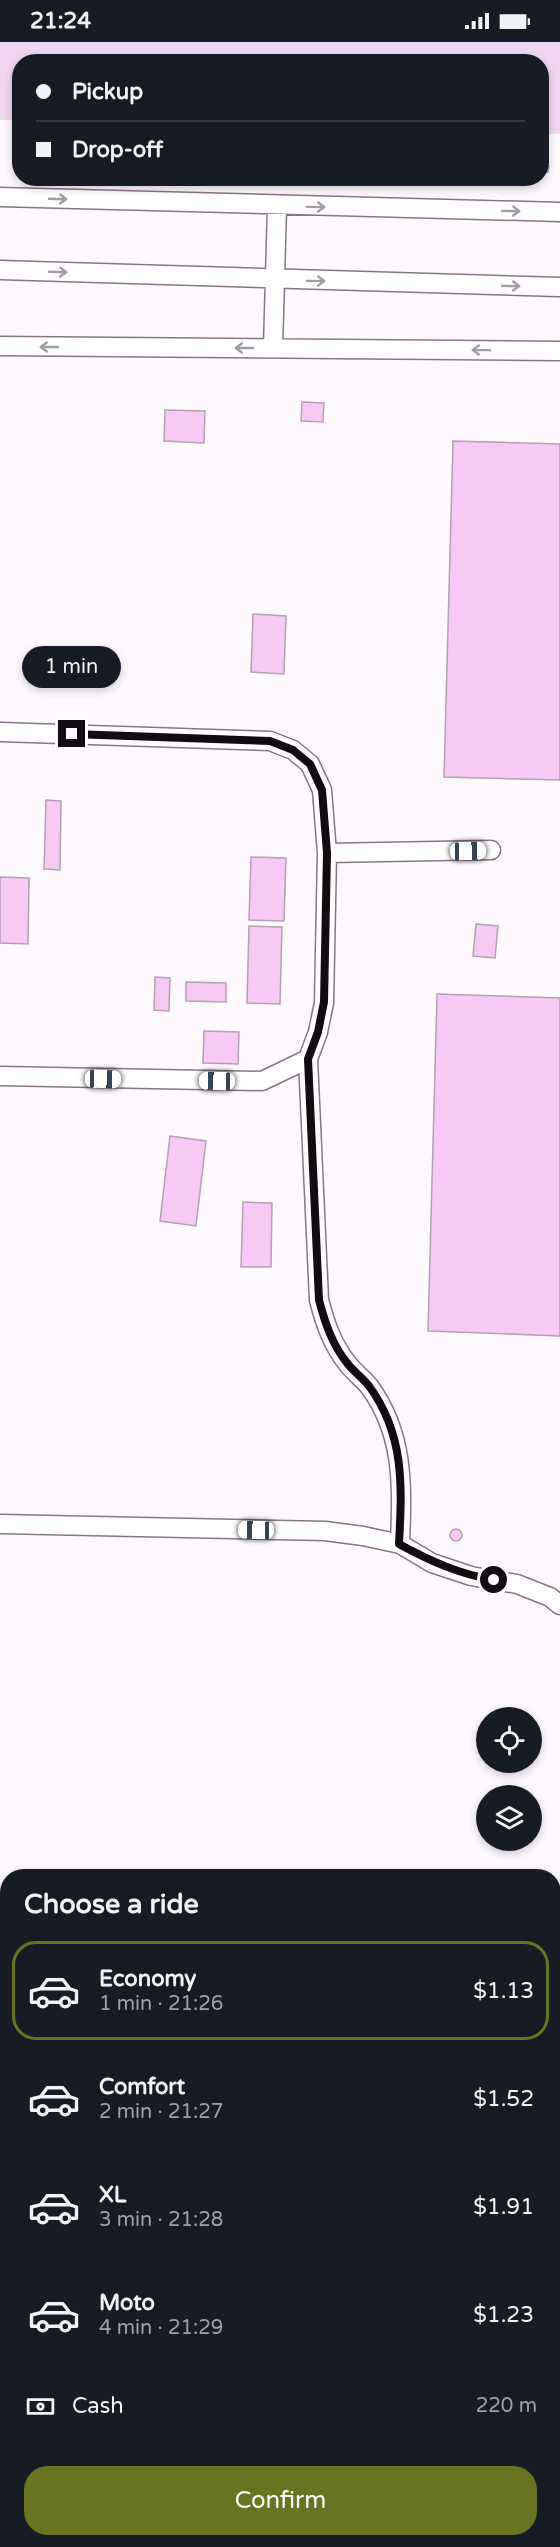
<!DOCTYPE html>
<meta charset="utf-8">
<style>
body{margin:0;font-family:"Varela Round",sans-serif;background:#20242c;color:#f1f3f6;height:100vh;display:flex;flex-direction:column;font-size:22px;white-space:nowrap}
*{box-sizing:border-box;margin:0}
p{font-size:20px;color:#9ea1a6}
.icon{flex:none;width:33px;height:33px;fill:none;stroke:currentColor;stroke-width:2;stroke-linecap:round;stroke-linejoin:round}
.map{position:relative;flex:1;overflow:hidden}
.sheet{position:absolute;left:0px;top:1827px;width:561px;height:678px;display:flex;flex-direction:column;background:#171b24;border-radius:24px 24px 0 0;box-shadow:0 3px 9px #0003}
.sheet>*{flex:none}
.hud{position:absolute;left:12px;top:12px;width:537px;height:132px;border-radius:24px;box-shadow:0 3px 9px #0003;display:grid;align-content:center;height:132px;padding:0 24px;background:#171b24}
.fabs{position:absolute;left:476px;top:1665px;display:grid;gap:12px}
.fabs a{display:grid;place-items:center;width:66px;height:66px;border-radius:50%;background:#171b24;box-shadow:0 3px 9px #0003;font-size:30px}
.end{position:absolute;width:27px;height:27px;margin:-14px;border:8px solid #120b12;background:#fff;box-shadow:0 0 0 3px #fff}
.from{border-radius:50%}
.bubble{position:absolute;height:42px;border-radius:21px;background:#171b24;box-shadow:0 3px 9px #0003;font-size:20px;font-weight:600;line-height:42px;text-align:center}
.car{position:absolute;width:18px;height:36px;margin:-18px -9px;border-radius:8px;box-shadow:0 0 4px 2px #0007;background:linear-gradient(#fff 24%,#345 0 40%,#fff 0 76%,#345 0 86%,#fff 0)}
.hud b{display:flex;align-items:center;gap:21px;height:57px;font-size:22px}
.hud b+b{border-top:2px solid #363941}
.hud i{width:15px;height:15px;background:#f1f3f6}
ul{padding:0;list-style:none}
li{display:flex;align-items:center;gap:18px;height:99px;margin:0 12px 9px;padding:0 12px;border:3px solid transparent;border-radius:24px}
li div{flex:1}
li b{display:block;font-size:22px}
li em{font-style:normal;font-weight:600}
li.on{border-color:#68741f}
li>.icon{width:54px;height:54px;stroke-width:1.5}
h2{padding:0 24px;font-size:27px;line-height:72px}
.pay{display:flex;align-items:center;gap:15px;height:66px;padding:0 24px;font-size:22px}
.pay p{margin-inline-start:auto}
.cta{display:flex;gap:12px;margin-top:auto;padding:12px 24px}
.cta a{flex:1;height:69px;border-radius:24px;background:#68741f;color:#fff;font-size:24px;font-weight:600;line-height:69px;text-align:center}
.status{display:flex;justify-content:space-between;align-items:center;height:42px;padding:0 30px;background:#171b24;direction:ltr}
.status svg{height:16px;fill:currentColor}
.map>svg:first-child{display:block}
</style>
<div class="status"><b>21:24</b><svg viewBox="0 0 49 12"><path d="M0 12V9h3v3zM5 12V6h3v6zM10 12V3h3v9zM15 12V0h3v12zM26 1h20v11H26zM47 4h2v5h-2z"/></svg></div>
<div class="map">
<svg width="560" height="2505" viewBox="0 0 560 2505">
<rect width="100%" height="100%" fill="#fef9fe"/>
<path fill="#f0d5ef" d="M0,0H560V92H542V20H20L19,78H0Z"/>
<path fill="#f6caf5" stroke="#b5a0b4" stroke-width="1.5" d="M543,120L549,124L548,130L542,132Z
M302,360L324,361L323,380L301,379Z
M165,368L205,369L204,401L164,399Z
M453,399L560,402V738L444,735Z
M253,572L286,574L284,632L251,630Z
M46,758L61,759L60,828L44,827Z
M251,815L286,816L284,879L249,878Z
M0,835L29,836L28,902L0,901Z
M476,882L498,884L495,916L473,914Z
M249,884L282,885L280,962L247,961Z
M155,935L170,936L169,969L154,968Z
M186,940L226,941V960L186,959Z
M437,952L560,956V1294L428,1289Z
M204,989L239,990L238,1022L203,1021Z
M170,1094L206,1099L196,1184L160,1179Z
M243,1160L272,1161L271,1225H241Z
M450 1493a6 6 0 1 1 12 0a6 6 0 1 1-12 0Z"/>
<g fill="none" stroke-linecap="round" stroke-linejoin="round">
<g stroke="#887487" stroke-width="21">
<path id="service" d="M0,155L560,170
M0,228L560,245
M0,304L560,309
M273,306L277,164
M0,690L270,699L293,708L310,722L322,748L327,811L324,961L318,990L308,1017L319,1258C325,1281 332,1302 347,1321C353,1329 362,1336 369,1344C405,1393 402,1445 400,1502
M327,811L491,808
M0,1034L262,1039L308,1017
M0,1482L325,1489L363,1494L400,1502L432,1521L471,1534L517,1542L550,1555L560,1563
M0,2378H8
M272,2505V2498"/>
</g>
<use href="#service" stroke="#fff" stroke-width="18"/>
</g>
<defs><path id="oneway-shaft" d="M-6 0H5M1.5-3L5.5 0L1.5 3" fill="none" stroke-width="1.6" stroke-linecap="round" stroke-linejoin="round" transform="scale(1.5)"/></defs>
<g stroke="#a09da0">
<use href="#oneway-shaft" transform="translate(58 157) rotate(2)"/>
<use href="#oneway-shaft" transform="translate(316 165) rotate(1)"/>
<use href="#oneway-shaft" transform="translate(511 169) rotate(1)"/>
<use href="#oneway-shaft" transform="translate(58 230) rotate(2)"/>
<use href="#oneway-shaft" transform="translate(316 239) rotate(1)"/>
<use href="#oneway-shaft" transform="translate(511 244) rotate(1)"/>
<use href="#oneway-shaft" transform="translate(49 305) rotate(-180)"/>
<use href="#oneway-shaft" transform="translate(244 306) rotate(-180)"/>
<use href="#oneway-shaft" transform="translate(481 308) rotate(-179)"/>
</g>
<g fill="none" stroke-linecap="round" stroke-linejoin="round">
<path stroke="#120b12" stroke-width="8" d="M72,692L270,699L293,708L310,722L322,748L327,811L324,960L318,990L308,1017L319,1258C325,1281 332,1302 347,1321C353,1329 362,1335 369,1344C405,1393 402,1445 399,1502C430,1519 459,1532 494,1538"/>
</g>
</svg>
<div class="fabs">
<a><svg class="icon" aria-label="locate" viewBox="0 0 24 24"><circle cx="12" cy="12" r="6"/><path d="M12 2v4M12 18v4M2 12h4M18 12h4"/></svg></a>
<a><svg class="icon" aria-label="layers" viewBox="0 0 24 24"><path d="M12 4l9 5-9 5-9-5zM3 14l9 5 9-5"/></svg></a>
</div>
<i class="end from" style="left:494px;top:1538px"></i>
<i class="end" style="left:72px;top:692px"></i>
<div class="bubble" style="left:22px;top:604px;width:99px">1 min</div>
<i class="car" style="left:468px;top:809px;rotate:89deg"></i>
<i class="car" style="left:103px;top:1037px;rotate:91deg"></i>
<i class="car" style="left:217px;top:1039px;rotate:271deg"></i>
<i class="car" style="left:256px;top:1488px;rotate:271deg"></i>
<div class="hud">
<b><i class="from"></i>Pickup</b>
<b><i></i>Drop-off</b>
</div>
<section class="sheet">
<h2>Choose a ride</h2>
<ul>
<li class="on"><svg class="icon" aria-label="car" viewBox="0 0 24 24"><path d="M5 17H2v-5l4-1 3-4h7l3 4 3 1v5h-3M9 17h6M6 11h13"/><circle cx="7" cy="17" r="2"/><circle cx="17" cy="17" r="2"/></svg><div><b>Economy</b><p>1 min · 21:26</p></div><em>$1.13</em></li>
<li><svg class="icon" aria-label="car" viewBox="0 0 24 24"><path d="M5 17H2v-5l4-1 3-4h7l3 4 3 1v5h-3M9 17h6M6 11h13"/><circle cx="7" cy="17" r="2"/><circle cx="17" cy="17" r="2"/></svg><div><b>Comfort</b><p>2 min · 21:27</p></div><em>$1.52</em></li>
<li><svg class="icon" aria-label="car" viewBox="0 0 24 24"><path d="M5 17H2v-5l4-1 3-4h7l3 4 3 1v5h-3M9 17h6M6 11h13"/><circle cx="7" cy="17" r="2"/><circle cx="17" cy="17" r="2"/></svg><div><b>XL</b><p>3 min · 21:28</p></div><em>$1.91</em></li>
<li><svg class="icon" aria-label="car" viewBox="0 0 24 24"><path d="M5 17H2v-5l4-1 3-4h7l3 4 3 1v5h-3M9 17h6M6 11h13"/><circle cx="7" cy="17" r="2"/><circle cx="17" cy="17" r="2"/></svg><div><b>Moto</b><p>4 min · 21:29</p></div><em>$1.23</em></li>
</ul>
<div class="pay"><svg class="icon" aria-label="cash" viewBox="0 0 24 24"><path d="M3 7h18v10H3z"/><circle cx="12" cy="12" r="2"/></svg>Cash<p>220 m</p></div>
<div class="cta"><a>Confirm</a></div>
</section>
</div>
